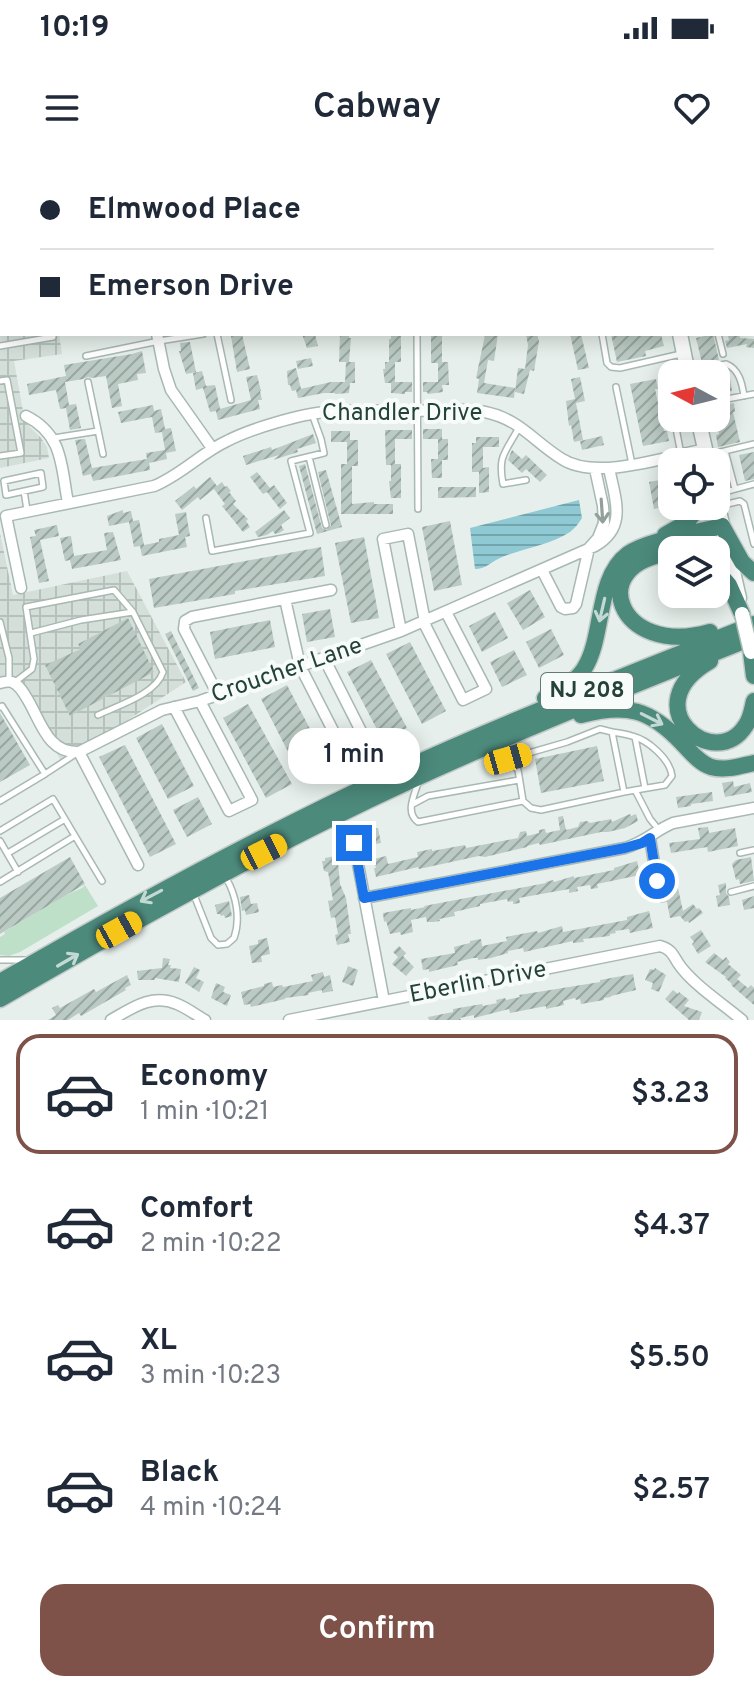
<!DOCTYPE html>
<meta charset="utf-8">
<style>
body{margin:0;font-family:Overpass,sans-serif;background:#f6f6f7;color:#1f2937;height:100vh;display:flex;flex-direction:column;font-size:30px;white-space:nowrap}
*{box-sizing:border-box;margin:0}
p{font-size:26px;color:#747a83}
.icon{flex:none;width:44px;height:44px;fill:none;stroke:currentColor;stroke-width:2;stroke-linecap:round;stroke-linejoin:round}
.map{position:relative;height:860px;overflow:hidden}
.drawer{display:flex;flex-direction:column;background:#fff;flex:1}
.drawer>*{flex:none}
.banner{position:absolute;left:0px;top:0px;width:754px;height:176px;box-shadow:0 4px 20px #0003;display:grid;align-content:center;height:176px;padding:0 40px;background:#fff}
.needle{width:52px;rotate:277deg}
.tools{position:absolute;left:658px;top:200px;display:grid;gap:16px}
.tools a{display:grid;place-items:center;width:72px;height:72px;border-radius:16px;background:#fff;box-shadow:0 4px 20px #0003;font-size:40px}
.end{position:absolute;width:36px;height:36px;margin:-18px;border:10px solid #1a73e8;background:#fff;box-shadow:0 0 0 4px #fff}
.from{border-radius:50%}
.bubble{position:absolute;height:56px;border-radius:24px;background:#fff;box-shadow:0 4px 20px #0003;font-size:26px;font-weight:600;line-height:56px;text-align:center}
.car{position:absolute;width:24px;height:48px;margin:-24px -12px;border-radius:10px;box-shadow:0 0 6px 2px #0007;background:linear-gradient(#f5c518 24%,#345 0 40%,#f5c518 0 76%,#345 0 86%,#f5c518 0)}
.banner b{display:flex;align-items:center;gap:28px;height:76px;font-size:30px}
.banner b+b{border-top:2px solid #e0e1e3}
.banner i{width:20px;height:20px;background:#1f2937}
ul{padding:14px 0 0;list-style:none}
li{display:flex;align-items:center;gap:24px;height:120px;margin:0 16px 12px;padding:0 24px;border:4px solid transparent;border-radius:24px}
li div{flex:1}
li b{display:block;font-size:30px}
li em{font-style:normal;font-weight:600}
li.selected{border-color:#7f5249}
li>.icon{width:72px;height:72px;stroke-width:1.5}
.cta{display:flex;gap:16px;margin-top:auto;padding:16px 40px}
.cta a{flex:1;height:92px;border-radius:24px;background:#7f5249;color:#fff;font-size:32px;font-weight:600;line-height:92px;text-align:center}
.status{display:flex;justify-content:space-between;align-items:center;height:56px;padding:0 40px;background:#fff;direction:ltr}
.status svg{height:22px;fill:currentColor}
header{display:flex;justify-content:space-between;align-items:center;height:104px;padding:0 40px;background:#fff;font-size:36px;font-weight:600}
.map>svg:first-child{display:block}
</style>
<div class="status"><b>10:19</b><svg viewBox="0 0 49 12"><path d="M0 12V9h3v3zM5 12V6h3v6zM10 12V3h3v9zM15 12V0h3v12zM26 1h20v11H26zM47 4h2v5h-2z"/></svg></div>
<header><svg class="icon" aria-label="menu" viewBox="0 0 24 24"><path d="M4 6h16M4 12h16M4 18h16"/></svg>Cabway<svg class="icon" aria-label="heart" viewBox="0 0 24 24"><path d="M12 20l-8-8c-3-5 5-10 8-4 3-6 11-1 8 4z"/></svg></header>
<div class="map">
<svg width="754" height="860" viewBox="0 0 754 860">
<defs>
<pattern id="industrial-grid" width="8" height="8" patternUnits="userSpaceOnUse" patternTransform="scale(2)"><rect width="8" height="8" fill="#d4dfda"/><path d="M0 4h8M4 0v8" fill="none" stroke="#b6c1bc"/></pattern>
<pattern id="water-rules" width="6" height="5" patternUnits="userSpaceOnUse" patternTransform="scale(2)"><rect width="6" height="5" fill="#8ec9d4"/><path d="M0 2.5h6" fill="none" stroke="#74a5ad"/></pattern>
<pattern id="building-hatch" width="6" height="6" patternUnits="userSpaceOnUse" patternTransform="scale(2)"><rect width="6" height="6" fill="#bbcac4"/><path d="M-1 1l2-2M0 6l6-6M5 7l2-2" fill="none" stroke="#98a6a0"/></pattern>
</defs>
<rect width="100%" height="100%" fill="#e6efeb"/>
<path fill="#d4dfda" d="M485,0H628L629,2H486Z"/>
<path fill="url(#industrial-grid)" d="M0,106H2V174H59L62,194L14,201L25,262L41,278L47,287L49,298L0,308Z
M0,373L13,435L127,411L186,522L62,603L23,532L14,523L0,526Z"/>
<path fill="#bfe0c8" d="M85,725L98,746L20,792L9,796L0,795V777L5,774L4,772L64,736L82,728Z"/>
<path fill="url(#water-rules)" d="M579,340L582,358C579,363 575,368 570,372C549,386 521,388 498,399C490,403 485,409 475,409L470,368Z"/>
<path fill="url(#building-hatch)" d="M242,174L250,209L237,212L231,176Z
M302,174H315L318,186L307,188Z
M340,174H349V178H351L349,202H355V223H350L349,233L335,234V233H324L298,238L296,230L331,222H345L346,202H339Z
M391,174H401V202H395V222H412V232H405V234L391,233V223H385L383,209H385V202H389V179H391Z
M431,174H442V202H448L449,225H442L443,232L428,234L427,232H423V222H438V203H431Z
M498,174L494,201L488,200L484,223L515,228L514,238L477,233L479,219L476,218L485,175Z
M526,174H537L539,181L534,211L530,210L524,234L515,232L518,208L525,209L528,185Z
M570,174H581L589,208L578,210Z
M611,174H661L664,186L645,191L646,196L617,202Z
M713,174L719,200L702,203L696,178Z
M739,174L740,178L754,179V188L746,187L747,184L727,188L725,181L729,180L728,176Z
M190,182L196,212L186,214L179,191H181L180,183Z
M142,191L146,213L137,214L138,220L118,224L122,246L112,248L106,216L92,218L88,217L83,219L65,222L69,245L76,244L81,268L70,270L66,248L60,249L56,230L29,235L27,224L66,216L64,205L132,194Z
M311,198L313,206L298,209L296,201Z
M296,208L301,229L292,231L290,225H288L287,211Z
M726,210L729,212L732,231L716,235V214H704Z
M202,211L206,226L215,225L220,249L251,240L246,217L257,215L261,231H260L262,240H258L260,249L218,260L216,251L210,252L203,228L196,230L193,213Z
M580,217L585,241L576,243L583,280L574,282L571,265L569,266L566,241L575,239L571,219Z
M656,219L658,229H655L664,271H667L669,281L643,286L630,224Z
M734,243L735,252H733L740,282L718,287L716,275L719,274L716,261V246Z
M153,245L154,251L161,249L165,269L171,268L176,291L166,293L167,299L149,303L150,310L93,321L91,314L83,316L75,280L85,279L92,308L147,299L146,293L165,290L162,272L155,273L152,257L121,263L118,252Z
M423,269H442V279H423Z
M385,270H412V279H395V304H401V338H391L389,321H391V305H386Z
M331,271H350V280H358V306H352V344L374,342V344H393V354H341V304H347V282H331Z
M313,274L316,283L297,289L298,292L273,300L279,295L246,305L243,296L271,287L272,290Z
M602,276L604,285L582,290L580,281Z
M476,277H499V287H483V308L489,307V332L479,333V312H472V283H476Z
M438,279H448V300H442V318H432L431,299H438Z
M512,290L522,299L526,295L547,315L540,322L526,309L522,313L508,300Z
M754,292V319L745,321L739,295Z
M305,304L322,368L327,370L331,366L318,312L326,310L342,367L317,374L299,306Z
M257,312L270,328L274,325L287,343L280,349L267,332L263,334L250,317Z
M210,317L217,326L222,322L225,327L227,326L231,331L229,332L236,341L233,344L248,359L246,361L250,367L243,372L222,346L225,344L214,329L200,340L198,337L182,350L175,341L194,326L196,329Z
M665,319L671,345L654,349L649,322Z
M438,327H476V337L438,338Z
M123,350V353L131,351L133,361L139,360L144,385L159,382V379L179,375L175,354L186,352L190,376L185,377L187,387L142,396L140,386L134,387L129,362L109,366L107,356Z
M284,350L290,358L281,365L284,370L279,373L275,374L273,371L267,375L258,377L255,372Z
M450,361L462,425L434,431L422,367Z
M57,365L59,376L40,380L49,421L39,423L30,377L36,376L34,370Z
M113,372L121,400L72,409L70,400L65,401L60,378L71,376L74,396L107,390L104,373Z
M364,377L379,458L351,463L335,383Z
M321,387L325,416L235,431V434L154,448L149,419Z
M530,430L545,457L523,470L507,443Z
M330,449L335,477L307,482L302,454Z
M495,452L508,478L482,492L469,466Z
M128,458L154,512L70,556L45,505L81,489L78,484Z
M270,460L275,487L215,499L210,472Z
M551,469L564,495L539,508L526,482Z
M171,471L199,528L193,531L165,474Z
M410,482L446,551L422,564L386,494Z
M514,490L527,515L502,527L490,502Z
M371,500L407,568L383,581L347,512Z
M287,525L329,605L302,619L261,539Z
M248,544L292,624L266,638L223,558Z
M0,553L30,605L0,622Z
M162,564L194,626L168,639L136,578Z
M125,585L176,684L150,697L99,597Z
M597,586L604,621L541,633L535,599Z
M733,621L734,627L750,623L752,632L725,637L722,623Z
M712,632L713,641L691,644V646L678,648L676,637Z
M198,637L212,664L187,677L173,650Z
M630,654L631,656L636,654L638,661L625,668L608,672H601L540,685L539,683L527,686V687L485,697L479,696L419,709L418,707L376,717L374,708H376L374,699L386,696L388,704L418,697L417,692L432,689V691L465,685L466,688L518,678L520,672L526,671L527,676L539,673V670L545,669L546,673L560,670L558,657L563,656L566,670L578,667L580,662L587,661L590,663L611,659L612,662Z
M708,667L709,673L735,668L738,686L708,692L707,687L671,693L669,683L700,679L698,668Z
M378,668L381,683L370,685L367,670Z
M335,696L336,702H338L340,724L346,738L351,774H348L350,782L337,785L335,775L338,774L335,757L331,758L328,741L333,740L328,712L324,711L322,701H325V698Z
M70,697L85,724L0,774V738Z
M751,697L754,721L740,724L739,719L736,720L732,704L736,700Z
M637,701L640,715L597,724L598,728L591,729L590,725L577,727L578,731L569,733V729L519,738L520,743L513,744V741L508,742L507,739L480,744V746L454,752L455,756L439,759L440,761L433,762H427L426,757L411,760L413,772L401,775L400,772L390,774L386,761L384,762L383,753L411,748V750L425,747L424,746L546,723V722L553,720L554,722L574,716V718L614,710V708Z
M726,723V733L729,737L730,745L718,747L716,736L720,735L718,725Z
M678,728L683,751L693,744L697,749L699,748L703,753L689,763L688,761L685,762L680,756L670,758L667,742L660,743L657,732Z
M249,735L251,744L257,743L259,752L246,755L245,750L242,751L240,737Z
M754,736V748L744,750L742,740Z
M229,741L232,756L225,758L224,755L221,756L220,754H217L215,745Z
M649,751L653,768L630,773L629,769L615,771L616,773L610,774V776L583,779L584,782L573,783V781L524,792L523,788L508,791V793L491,798L478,800V798H473L457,802L458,805L441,809L429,812V809L423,810L421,799L455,793L454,787L470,783V781L481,779L482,786L507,781L506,777L537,771L538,773L562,766L563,772L627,760V757Z
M701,770L711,786L698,794L692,784L694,782L690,777Z
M267,778L270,794L261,796L262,802L252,803L249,786L258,784V780Z
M399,786L406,793L403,796L414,807L406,816L392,804L398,797L393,792Z
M714,793L723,800L726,797L730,802L728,804L741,815L737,819L748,828L751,825L754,828V845L731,825L732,824L725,818L726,817L705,802Z
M163,798L170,799L168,805H171L170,808L181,809L179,822L155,818V820H138L137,811L162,808Z
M348,806L358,810L353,826L342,822Z
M194,807L200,810L196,818L204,822L199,832L185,823Z
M655,808L666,815L659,832L651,829L653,823L645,820L650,809L654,810Z
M323,812L324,817L330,815L333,831L322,833V830L308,833L309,835L285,838V839L251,847L250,844L244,845L241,832L264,826V824L272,822L273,827L282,825L283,827L313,821L311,815Z
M633,814L636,830L611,836V837L604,838V840L581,844L580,839L576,840L575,838L563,841L564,845L546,849V846L510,853L509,849L474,858V855L460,858L461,860H429L428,857L453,852V849L482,844L483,846L497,843L496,840L505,838L506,840L520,837L519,835L600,822V820Z
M127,815L131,825L125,828L126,830L81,856L79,853L68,860H48L56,855L52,848L58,845L60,848L94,829L96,832Z
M216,823L225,827L223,832L231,835L227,846L211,838Z
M673,830L678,834L679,832L689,840L684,846L702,852L699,860H689L665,839Z"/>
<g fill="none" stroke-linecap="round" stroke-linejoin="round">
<g stroke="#a8b8b2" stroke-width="8">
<path id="service" d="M321,0V2
M328,0L329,2
M459,2L470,0
M752,50L754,49
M0,161L2,160
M217,174L231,240
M417,174L418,349
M602,174L607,203L611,207L620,208L681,194
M718,174L723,194
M0,186L53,177V174
M86,196L159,181L203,174
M677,214L726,204C739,209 742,223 744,236
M672,215L666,216L672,247
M0,221L7,220L21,293L0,296
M88,222L103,294
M616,227L632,304
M716,241L754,234
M674,258L681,294
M518,266L517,271C504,294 498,297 503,324L526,320
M54,278L98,271
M725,291L735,329
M708,295L754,284
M309,297L326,365
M41,313L43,327L6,335L4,321Z
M24,331L27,350
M717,334L754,324
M719,346L740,341L744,344L754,384
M206,358L212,391L310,373L291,301L324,293L321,279L312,254
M0,462L9,498V521
M31,473L81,460L133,452
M15,522L32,509L34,499L26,447L114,430L133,452L163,512C156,534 119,545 98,555
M0,547L2,546L45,614
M612,572C619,573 626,574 632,576C648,580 670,599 672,616L665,625L624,632Z
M635,577L645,628
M508,599L567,582L600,569L612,572
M418,623C414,636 405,653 418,662L523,641L518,610L496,587
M635,630L650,659L659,670
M0,641L45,614L77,593
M523,641L531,648L541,650L624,632
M413,644L428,636L519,620
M0,671L53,639L75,676L0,722
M75,676L102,721
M0,681L18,712
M8,693L65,659
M740,693L754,690
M731,732L754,726
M194,735L211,778L218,785L227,784L234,778C241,758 236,735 226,718
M0,800H25"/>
</g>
<g stroke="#a8b8b2" stroke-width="13">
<path id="minor" d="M195,0L196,2
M48,2L55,0
M0,14H2
M0,84H2
M0,135H2
M157,174L164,209L171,230L212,288
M26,256C64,275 61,307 68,343
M542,410L561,447L565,449L573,448L576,444L589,388L598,378L604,363L603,346L595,309
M21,428L6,356L154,326C181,315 201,293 227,281C250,269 300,254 326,252C356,249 387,251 418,251C440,250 463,248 485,252C520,259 534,282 562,299C596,321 666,297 705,289
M285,439L300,506L345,594L367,583L324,498
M401,471L383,379L408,374L426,467L463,540L486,529L446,452
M0,523C4,522 9,521 12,522C20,525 25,535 29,542C41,563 49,594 79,592L162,550L200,541L401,471L595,386C628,367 615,339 609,308
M218,535L184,469L185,461L192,457L331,430
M174,547L229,651L252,640L200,541
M79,592L138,705
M650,678L657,721
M354,683L384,841
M364,738L625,688C644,683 656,670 673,663L754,648
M111,860C132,848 152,833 177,844C187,848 196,855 205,860
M289,860L660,786C671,789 673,795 678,803C691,823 723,844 742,860"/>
</g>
<g stroke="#a8b8b2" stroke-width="15">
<path id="tertiary" d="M752,148L754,147"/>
</g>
<g stroke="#a4bbb3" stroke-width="17">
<path id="secondary" d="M641,0L642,2
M680,174L688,214
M698,258L708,302
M716,338L739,438"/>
</g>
<g stroke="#c2cac8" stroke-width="19">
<path id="trunk" d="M707,302V299
M665,375L686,363L700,346
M672,393C583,402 617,499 710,472
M716,410L729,425L742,454
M751,492L754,516
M710,501C632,546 715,615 746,565C751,558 752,549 754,541
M545,538C559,530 575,523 584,509C605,476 595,419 628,394C645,381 699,372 722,366L742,402L754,413
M581,555C627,543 650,549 682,583C691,592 699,603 711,607C725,611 740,606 754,603
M0,822C128,748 257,677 391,615C510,560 632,513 754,464
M0,839C121,769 242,701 369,640C495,580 624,529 754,477"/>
</g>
<use href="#service" stroke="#fff" stroke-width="5"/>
<use href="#minor" stroke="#fff" stroke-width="10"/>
<use href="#tertiary" stroke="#fff" stroke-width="12"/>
<use href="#secondary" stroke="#fff" stroke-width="14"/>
<use href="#trunk" stroke="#4c8a7c" stroke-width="16"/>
<g stroke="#5f7d75" stroke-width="5">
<path id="rail" d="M675,2L688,0
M707,2L720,0
M0,109L2,108"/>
</g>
<use href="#rail" stroke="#f7fbf9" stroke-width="2" stroke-dasharray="6" stroke-linecap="butt"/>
<g stroke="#a4bbb3" stroke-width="17" stroke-linecap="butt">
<path id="secondary-bridge" d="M742,454L751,492"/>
</g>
<use href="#secondary-bridge" stroke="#fff" stroke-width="14"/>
</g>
<defs><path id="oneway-shaft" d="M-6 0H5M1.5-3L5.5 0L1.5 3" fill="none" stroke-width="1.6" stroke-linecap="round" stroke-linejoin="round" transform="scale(2)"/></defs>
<use stroke="#92a09c" href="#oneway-shaft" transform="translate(602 351) rotate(86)"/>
<g stroke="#c4d9d4">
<use href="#oneway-shaft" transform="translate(602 450) rotate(103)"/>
<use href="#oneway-shaft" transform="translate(652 559) rotate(27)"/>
<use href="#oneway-shaft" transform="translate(151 736) rotate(152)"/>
<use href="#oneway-shaft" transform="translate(68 800) rotate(-30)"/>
</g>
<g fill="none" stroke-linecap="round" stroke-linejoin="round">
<path stroke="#1a73e8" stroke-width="10" d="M354,683L364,738L625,688L642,683L650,678L657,721"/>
</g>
<g text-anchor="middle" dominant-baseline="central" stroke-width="8" stroke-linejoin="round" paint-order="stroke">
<rect fill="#f7fbf9" stroke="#637a73" stroke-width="2" x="541" y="513" width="92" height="36" rx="6"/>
<g font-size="22" font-weight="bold" fill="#24423a">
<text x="587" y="531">NJ 208</text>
</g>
<g font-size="24" fill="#24423a" stroke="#f7fbf9">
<text x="402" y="254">Chandler Drive</text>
<text transform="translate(287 511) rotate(-19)">Croucher Lane</text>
<text transform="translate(478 823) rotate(-11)">Eberlin Drive</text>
</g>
</g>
</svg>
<div class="tools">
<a><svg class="needle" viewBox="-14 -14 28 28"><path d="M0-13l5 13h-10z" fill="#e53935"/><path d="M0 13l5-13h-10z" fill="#747a83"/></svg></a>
<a><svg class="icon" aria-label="locate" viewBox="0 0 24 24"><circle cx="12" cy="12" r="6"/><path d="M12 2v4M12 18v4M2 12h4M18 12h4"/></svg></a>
<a><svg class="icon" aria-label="layers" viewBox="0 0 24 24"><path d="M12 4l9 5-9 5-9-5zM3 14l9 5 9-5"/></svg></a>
</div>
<i class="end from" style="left:657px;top:721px"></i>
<i class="end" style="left:354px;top:683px"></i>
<div class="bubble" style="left:288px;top:568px;width:132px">1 min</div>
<i class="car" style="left:508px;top:599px;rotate:74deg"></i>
<i class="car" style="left:264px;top:692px;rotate:63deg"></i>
<i class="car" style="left:119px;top:770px;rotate:61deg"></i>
<div class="banner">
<b><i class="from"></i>Elmwood Place</b>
<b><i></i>Emerson Drive</b>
</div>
</div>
<section class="drawer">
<ul>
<li class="selected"><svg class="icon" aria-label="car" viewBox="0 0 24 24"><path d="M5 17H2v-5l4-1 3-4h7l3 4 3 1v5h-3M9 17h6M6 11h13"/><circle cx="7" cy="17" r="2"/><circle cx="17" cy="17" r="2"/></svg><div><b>Economy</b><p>1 min · 10:21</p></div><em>$3.23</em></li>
<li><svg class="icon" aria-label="car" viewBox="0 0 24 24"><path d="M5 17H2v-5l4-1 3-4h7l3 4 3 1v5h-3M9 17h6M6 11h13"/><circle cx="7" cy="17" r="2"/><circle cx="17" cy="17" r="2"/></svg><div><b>Comfort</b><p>2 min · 10:22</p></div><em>$4.37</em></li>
<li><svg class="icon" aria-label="car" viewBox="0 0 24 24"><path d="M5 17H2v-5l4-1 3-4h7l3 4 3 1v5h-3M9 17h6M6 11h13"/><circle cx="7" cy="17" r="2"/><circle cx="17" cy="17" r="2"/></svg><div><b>XL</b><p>3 min · 10:23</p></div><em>$5.50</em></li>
<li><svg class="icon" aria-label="car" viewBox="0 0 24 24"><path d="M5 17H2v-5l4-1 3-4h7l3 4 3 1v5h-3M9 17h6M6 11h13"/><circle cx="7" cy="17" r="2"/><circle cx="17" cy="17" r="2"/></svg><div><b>Black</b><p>4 min · 10:24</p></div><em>$2.57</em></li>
</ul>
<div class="cta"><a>Confirm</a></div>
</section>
